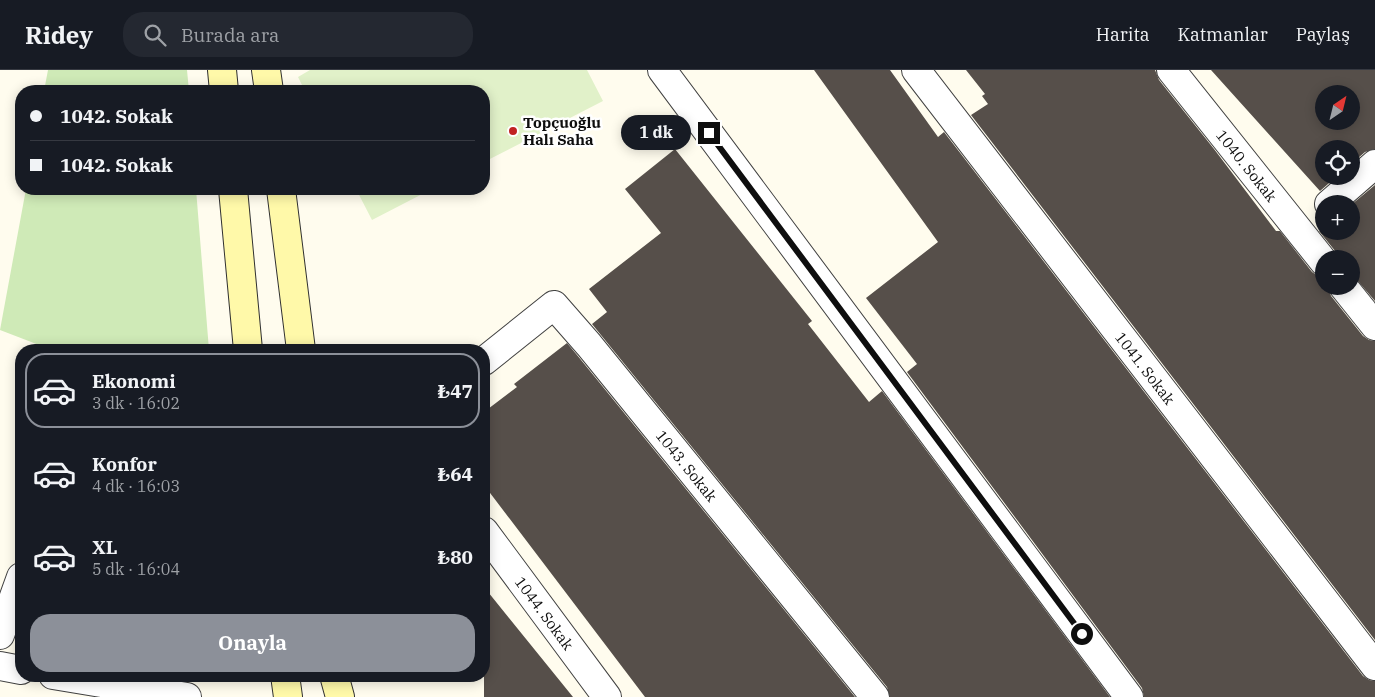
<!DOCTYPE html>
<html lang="tr">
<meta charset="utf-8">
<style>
body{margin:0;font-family:"IBM Plex Serif",serif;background:#242831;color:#f1f3f6;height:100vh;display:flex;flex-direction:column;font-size:19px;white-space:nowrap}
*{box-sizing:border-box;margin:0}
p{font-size:16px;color:#9ea1a6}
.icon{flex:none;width:28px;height:28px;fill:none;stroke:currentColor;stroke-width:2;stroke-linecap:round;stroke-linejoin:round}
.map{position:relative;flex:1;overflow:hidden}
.sheet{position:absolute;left:15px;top:274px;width:475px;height:338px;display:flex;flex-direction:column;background:#171b24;border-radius:20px;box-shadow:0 2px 12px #0003}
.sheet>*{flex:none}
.guide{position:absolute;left:15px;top:15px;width:475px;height:110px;border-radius:20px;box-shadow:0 2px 12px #0003;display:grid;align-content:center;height:110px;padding:0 15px;background:#171b24}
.needle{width:32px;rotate:35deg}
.fabs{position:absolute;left:1315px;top:15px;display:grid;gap:10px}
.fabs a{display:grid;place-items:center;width:45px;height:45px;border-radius:50%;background:#171b24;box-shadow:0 2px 12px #0003;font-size:25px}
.end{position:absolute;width:22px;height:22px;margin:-11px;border:6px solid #0e0e0e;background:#fff;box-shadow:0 0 0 2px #fff}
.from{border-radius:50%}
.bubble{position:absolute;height:35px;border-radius:18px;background:#171b24;box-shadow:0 2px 12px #0003;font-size:16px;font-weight:700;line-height:35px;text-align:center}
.guide b{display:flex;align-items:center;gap:18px;height:48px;font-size:19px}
.guide b+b{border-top:1px solid #363941}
.guide i{width:12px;height:12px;background:#f1f3f6}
ul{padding:9px 0 0;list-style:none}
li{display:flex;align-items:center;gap:15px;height:75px;margin:0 10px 8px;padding:0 5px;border:2px solid transparent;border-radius:20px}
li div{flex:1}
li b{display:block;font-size:19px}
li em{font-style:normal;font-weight:700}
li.selected{border-color:#8c9099}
li>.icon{width:45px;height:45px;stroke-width:1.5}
.primary-button{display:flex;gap:10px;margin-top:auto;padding:10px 15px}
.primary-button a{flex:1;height:58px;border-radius:20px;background:#8c9099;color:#fff;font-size:20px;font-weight:700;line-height:58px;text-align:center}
header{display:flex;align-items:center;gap:30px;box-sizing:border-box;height:70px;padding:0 25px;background:#171b24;border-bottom:1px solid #363941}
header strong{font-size:24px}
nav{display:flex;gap:28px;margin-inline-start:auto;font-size:18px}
.search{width:350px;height:45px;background:#242831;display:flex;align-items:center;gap:12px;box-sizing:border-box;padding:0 18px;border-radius:20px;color:#9ea1a6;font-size:19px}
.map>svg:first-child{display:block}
</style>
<header>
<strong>Ridey</strong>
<div class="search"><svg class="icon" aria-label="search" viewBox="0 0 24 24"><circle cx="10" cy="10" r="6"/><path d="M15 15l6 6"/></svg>Burada ara</div>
<nav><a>Harita</a><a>Katmanlar</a><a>Paylaş</a></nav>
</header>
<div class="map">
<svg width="1375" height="627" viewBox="0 0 1375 627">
<rect width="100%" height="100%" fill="#fffcee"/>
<path fill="#cfeab7" d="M48,0H187L189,21H44Z
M26,119H196L209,280H52L0,260Z"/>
<path fill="#e1f1c9" d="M310,0H587L603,31L484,92V21H305L298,7Z
M356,119H432L372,150Z"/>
<path fill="#564f4a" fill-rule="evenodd" d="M814,0H890L938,67L944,62L1363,606L1369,610L1375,611V627H1144L1142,618L907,302L917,294L866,228L938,172Z
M966,0H1155L1159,10L1214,79L1276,161H1280L1312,202L1318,206L1324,207V216H1328L1331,226L1363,266L1369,270L1375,271V570L971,45L988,34L982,26L985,24Z
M1211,0H1375V79L1365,82L1351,94V79H1324V106H1337L1320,121ZM1324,24H1351V51H1324Z
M675,79L812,251L808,254L869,332L882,321L1110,627H890L887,617L592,254L607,242L589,219L661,163L625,119Z
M1375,115V231L1351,203V189H1339L1336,182L1319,161H1355L1351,157V135Z
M567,273L577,285L855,627H645L484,415V342L517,317L514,314Z
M484,517L573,627H484Z"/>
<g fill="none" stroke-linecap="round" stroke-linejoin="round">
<g stroke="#414141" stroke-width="30">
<g id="street">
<path d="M662,0L1129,627"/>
<path id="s1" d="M916,0L1375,596"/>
<path id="s2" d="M1171,0L1324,192"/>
<path d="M1329,134L1375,94"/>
<path d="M1343,216L1375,256"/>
<path id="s3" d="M484,291L554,235L589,275L875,627"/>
<path id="s4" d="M484,461L607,627"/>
<path d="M0,565L21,507"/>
<path d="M0,596L21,600"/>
<path d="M53,605L187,627"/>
</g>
</g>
<g stroke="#303030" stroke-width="30">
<path id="secondary" d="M222,0L224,21
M266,0L269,21
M233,119L248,280
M281,119L301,280
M285,605L288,627
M334,605L340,627"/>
</g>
<use href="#street" stroke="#fff" stroke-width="28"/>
<use href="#secondary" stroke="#fff9a9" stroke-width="28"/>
</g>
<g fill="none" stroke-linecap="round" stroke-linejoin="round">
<path stroke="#0e0e0e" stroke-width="6" d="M709,63L1082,564"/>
</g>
<circle fill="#c12222" stroke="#fff" stroke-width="2" cx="513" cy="61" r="5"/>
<g text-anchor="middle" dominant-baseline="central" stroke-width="5" stroke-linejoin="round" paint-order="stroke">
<g font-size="15" font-weight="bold" fill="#0e0e0e" stroke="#fff" text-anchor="start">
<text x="523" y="52">Topçuoğlu<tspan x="523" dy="17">Halı Saha</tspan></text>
</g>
<g font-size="15" fill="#0e0e0e" stroke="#fff">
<text stroke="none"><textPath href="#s2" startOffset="122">1040. Sokak</textPath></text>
<text stroke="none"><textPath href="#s1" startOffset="376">1041. Sokak</textPath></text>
<text stroke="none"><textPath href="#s3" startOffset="298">1043. Sokak</textPath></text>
<text stroke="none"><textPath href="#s4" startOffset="102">1044. Sokak</textPath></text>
</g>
</g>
</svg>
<div class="fabs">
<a><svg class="needle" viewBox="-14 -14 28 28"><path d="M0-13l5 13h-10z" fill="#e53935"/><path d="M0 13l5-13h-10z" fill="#9ea1a6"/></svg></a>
<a><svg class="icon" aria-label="locate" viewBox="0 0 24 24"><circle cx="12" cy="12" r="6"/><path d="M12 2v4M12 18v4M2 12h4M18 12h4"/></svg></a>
<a>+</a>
<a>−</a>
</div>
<i class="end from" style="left:1082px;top:564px"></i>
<i class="end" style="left:709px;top:63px"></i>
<div class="bubble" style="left:621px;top:45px;width:70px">1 dk</div>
<div class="guide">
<b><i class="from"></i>1042. Sokak</b>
<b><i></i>1042. Sokak</b>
</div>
<section class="sheet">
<ul>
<li class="selected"><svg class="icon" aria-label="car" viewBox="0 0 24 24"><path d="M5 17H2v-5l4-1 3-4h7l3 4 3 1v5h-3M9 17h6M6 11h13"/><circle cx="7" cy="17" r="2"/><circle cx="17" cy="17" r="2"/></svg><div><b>Ekonomi</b><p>3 dk · 16:02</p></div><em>₺47</em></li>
<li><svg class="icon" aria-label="car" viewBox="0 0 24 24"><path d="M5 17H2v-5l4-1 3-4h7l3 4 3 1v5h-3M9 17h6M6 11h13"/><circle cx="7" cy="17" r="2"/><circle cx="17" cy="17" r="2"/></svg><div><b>Konfor</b><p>4 dk · 16:03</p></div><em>₺64</em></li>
<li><svg class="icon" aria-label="car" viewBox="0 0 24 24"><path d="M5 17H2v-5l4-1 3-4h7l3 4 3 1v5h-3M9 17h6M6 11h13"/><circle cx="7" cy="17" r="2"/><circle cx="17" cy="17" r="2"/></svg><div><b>XL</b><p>5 dk · 16:04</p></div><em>₺80</em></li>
</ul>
<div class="primary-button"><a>Onayla</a></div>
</section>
</div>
